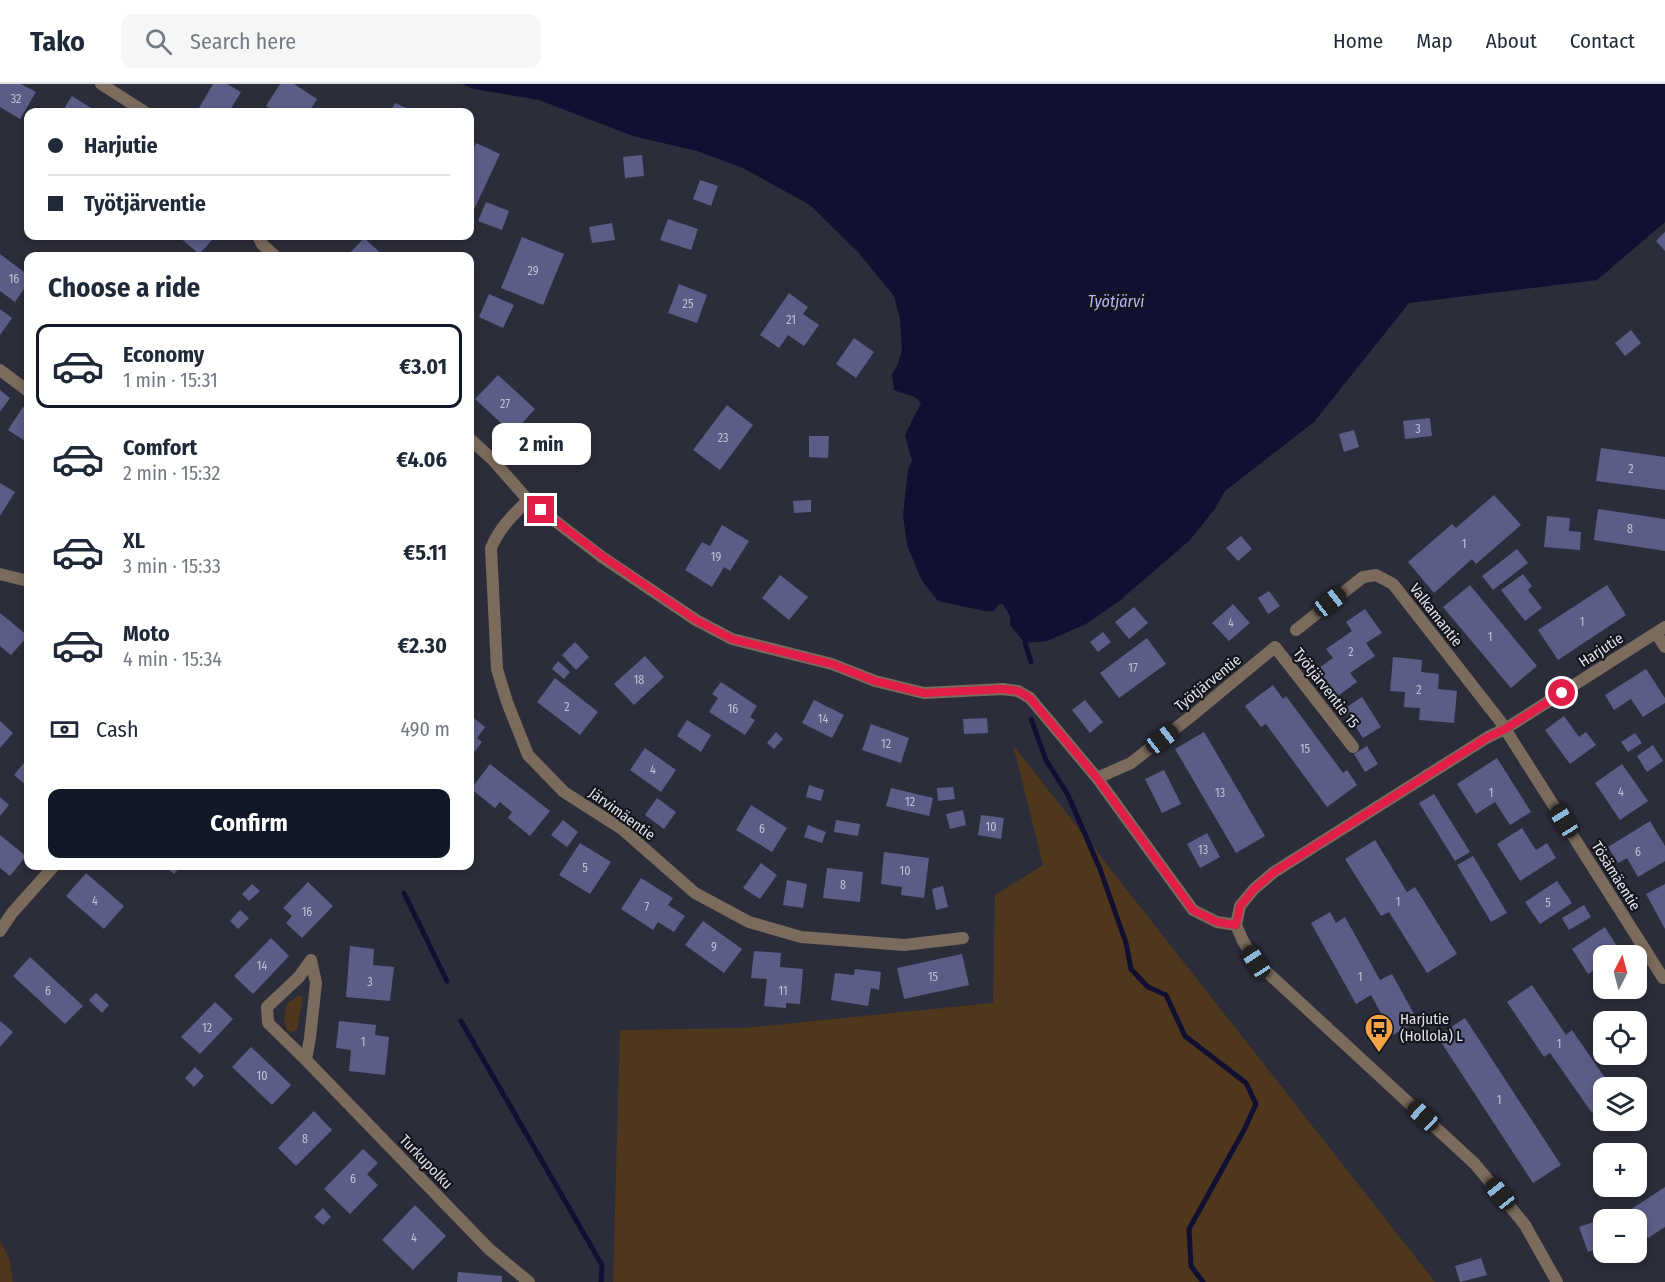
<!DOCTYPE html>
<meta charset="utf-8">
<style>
body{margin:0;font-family:"Fira Sans Condensed",sans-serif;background:#f6f6f7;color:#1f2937;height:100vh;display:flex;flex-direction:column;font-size:22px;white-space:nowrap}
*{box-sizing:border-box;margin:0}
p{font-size:20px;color:#747a83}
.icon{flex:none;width:33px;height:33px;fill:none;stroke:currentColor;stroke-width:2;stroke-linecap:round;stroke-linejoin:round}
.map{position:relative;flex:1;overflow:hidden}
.sheet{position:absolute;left:24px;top:168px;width:450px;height:618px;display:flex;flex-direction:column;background:#fff;border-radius:12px;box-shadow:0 3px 9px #0003}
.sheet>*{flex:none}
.hud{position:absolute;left:24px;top:24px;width:450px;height:132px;border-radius:12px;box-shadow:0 3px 9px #0003;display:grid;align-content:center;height:132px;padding:0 24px;background:#fff}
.needle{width:39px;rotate:6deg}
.fabs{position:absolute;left:1593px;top:861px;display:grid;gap:12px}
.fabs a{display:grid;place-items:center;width:54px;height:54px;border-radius:12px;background:#fff;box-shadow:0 3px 9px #0003;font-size:30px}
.end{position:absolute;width:27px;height:27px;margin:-14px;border:8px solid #e11d48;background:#fff;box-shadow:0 0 0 3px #fff}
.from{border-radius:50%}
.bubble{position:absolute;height:42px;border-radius:12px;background:#fff;box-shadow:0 3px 9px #0003;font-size:20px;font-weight:700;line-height:42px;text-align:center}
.car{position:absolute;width:18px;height:36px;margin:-18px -9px;border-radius:8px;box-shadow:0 0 4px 2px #0007;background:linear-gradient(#222 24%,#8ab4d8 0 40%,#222 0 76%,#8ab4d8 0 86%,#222 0)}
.hud b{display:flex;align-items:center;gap:21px;height:57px;font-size:22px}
.hud b+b{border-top:2px solid #e0e1e3}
.hud i{width:15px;height:15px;background:#1f2937}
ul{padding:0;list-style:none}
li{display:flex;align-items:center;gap:18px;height:84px;margin:0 12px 9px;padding:0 12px;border:3px solid transparent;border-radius:12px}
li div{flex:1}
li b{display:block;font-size:22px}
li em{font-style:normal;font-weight:700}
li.selected{border-color:#111827}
li>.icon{width:54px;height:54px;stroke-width:1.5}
h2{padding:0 24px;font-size:27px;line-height:72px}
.pay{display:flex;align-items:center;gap:15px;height:66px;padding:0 24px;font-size:22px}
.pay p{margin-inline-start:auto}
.button{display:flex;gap:12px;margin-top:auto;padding:12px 24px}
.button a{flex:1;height:69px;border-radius:12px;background:#111827;color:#fff;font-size:24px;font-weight:700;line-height:69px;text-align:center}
header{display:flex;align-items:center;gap:36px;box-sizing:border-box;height:84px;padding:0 30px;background:#fff;border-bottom:2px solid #e0e1e3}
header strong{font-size:28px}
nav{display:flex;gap:33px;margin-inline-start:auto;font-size:21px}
.search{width:420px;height:54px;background:#f6f6f7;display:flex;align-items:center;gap:15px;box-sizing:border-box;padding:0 21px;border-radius:12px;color:#747a83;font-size:22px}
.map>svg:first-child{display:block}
</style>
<header>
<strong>Tako</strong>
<div class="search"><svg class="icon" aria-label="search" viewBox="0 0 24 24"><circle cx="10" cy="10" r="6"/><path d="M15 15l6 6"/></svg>Search here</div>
<nav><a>Home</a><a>Map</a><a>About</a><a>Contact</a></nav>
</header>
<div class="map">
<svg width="1665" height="1198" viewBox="0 0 1665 1198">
<rect width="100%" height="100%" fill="#2c2d3a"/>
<path fill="#4f371d" d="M1013,661L1435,1198H613L620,946L744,944L993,919L995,811L1043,781Z
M299,911L303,913L297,946L291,948L287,946L284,934L287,920Z
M0,1157L10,1176L13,1198H0Z"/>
<path fill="#110f32" d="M462,0H1665V138L1597,196L1409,219L1314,338L1225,407L1214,426L1190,456L1168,475L1118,518L1086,540L1047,557L1025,559L1010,541V532L1003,520H999L994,527H985L938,517L922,497L907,461L903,431L908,386L912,377L905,351L921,319C914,309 904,311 894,306L892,290L897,282L902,267L900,235L894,212L858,168L810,121L743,84L697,67L633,52L539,16L474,5Z"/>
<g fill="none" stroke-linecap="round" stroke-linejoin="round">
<path stroke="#110f32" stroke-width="5" d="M1025,559L1031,578
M1031,635L1046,676L1068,711L1100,785L1126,859L1131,885L1148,903L1166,911L1185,952L1246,999L1256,1020L1244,1046L1189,1145L1191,1182L1203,1198
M404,809L447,897
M461,937L602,1181L601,1198"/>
</g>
<path fill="#5b5d87" d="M0,0H21L36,8L20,35L0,23Z
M213,0H227L241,8L229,28H206L199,24Z
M280,0H294L317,15L309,28H277L266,22Z
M72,12L91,24L88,28H62Z
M395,19L416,28H390Z
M476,59L500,70L470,134V73Z
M642,71L644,92L625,94L623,73Z
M700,96L718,102L711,122L693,115Z
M486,118L509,127L502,146L478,137Z
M668,135L698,145L691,166L660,156Z
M612,139L615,156L592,159L589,143Z
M1665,148V167L1656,157Z
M178,152H216L199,170Z
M522,153L564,170L543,221L501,204Z
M364,154L384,172H347Z
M0,170L28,191V199L15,218L0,207Z
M679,200L707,211L697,239L668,229Z
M789,209L808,223L803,230L819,241L804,262L788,251L779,264L760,251Z
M489,210L514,221L503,244L479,233Z
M0,225L12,234L0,251Z
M1631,246L1641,259L1625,272L1615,259Z
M854,254L874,268L856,294L836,280Z
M498,291L535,325L513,350L475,315Z
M0,306L10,314L0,328Z
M727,321L753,341L720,386L693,366Z
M23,323L28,326V359L8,346Z
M1430,334L1432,352L1405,355L1403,337Z
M1354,346L1359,363L1344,368L1339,350Z
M809,352H829L828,374L809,373Z
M1601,364L1665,373V406L1596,397Z
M0,399L15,408L0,432Z
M1494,411L1521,441L1476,480L1472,475L1434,509L1408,478L1452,440L1456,444Z
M811,416V428L794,429L793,417Z
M1598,425L1665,435V467L1594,456Z
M1547,432L1570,434L1569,447L1581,448L1580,466L1544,463Z
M722,441L749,457L730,487L724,483L712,503L685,486L702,458L710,462Z
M1241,452L1252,465L1238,477L1226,464Z
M1517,465L1528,479L1493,506L1482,492Z
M1523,490L1532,502L1528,506L1542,524L1525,537L1501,506Z
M780,491L808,513L789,536L762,514Z
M1470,501L1537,582L1511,604L1443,523Z
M1607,501L1626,531L1558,576L1538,546Z
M1269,507L1280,522L1268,530L1258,514Z
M1233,520L1250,539L1229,557L1212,539Z
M1134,523L1148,539L1129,555L1115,538Z
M1365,525L1382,549L1366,559L1375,572L1350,589L1357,598L1335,614L1316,586L1333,574L1326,565L1352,547L1346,538Z
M0,529L28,552L11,571L0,562Z
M1103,548L1111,558L1098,568L1090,558Z
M1147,554L1166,580L1119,614L1100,589Z
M575,558L589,573L576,586L562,571Z
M645,572L664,593L634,621L614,600Z
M1393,573L1422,576L1421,588L1439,590L1438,605L1457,607L1454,639L1419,636L1420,624L1404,623L1405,608L1390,607Z
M558,577L570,588L564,595L552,585Z
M1646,585L1665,614V619L1643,633L1631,615L1614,626L1605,611Z
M555,594L598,628L580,651L537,618Z
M721,598L757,622L750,633L755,636L745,651L709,628L718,614L712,610Z
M1273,601L1283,615L1286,612L1343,689L1347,686L1357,701L1327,723L1266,640L1261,643L1245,622Z
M1362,613L1381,643L1363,654L1344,625Z
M814,616L844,631L832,654L802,639Z
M1085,616L1103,638L1090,649L1072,626Z
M470,631L485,643L477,654L482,658L472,671L470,669Z
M1564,632L1579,653L1586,648L1596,661L1570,680L1545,646Z
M987,634L988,649L964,650L963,635Z
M687,636L711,651L701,668L677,652Z
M0,637L13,649L0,664Z
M871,640L909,654L901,679L862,666Z
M776,648L783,655L774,665L767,659Z
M1204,648L1265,752L1236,769L1175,665Z
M1635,649L1642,659L1628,668L1621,658Z
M1653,661L1663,677L1647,688L1637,672Z
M1367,662L1378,680L1365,688L1354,670Z
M645,664L676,686L661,708L630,686Z
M28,674V703L14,691Z
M1497,674L1531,728L1510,741L1495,718L1476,730L1457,700Z
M490,680L550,727L530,752L508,734L512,728L500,718L495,724L471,705Z
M1622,680L1648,717L1620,736L1595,699Z
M1164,686L1181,720L1162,729L1145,695Z
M809,701L824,706L821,717L806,713Z
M953,703L955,715L938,717L937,704Z
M891,704L933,714L929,732L886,722Z
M1434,710L1470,768L1455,777L1419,719Z
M0,713L9,721L0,732Z
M657,714L676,728L664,745L645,731Z
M751,721L787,744L772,768L736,746Z
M963,726L966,741L950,745L946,730Z
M981,731L1004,734L1001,755L978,751Z
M563,736L578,748L567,763L551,751Z
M836,736L860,740L858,752L834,748Z
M1650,737L1665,762V777L1638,793L1627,774L1618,779L1608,763Z
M808,741L826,748L822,759L804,753Z
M1522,744L1536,766L1547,759L1556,774L1520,797L1497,760Z
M1207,749L1220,773L1200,784L1187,760Z
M0,751L26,772L10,792L0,784Z
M1375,756L1407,808L1415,803L1457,870L1427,889L1389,828L1381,832L1345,775Z
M580,759L611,778L590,810L559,791Z
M884,768L929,774L924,814L901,811L902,803L881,800Z
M1473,772L1507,829L1491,838L1457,781Z
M761,779L777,791L760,815L743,804Z
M164,782H181L174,790Z
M827,784L863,788L860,818L823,814Z
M86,789L124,822L104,845L66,812Z
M641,794L673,814L668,821L685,832L674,848L658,838L653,846L621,825Z
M787,796L807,800L803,824L783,821Z
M1557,797L1572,819L1540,840L1525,818Z
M308,798L333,822L302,854L286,839L292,832L283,824Z
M252,800L260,807L249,817L242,810Z
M1665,800V845L1646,810Z
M943,802L948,823L936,826L932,805Z
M1584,821L1591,833L1569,846L1562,834Z
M240,826L249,834L238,845L230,837Z
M1330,828L1336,839L1345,833L1380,896L1392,890L1418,937L1393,951L1371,911L1356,920L1311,839Z
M703,837L742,865L724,889L685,861Z
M1605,843L1623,872H1604V901L1594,886L1588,890L1572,865Z
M271,854L289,872L253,910L234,892Z
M350,862L374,865L373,881L394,883L390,917L346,913Z
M754,867L781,869L780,883L803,885L800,920L786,919V924L764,922L767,895L751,894Z
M962,870L969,901L904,915L897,884Z
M30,873L83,922L65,940L13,892Z
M855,885L881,888L879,906L871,904L868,922L831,916L835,889L854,891Z
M1532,901L1566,951L1572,946L1612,1004H1604V1021L1592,1029L1550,969L1544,973L1507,918Z
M1606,904H1623L1611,912Z
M96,909L109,921L102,929L89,916Z
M215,918L233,935L200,970L181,953Z
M1465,934L1561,1081L1533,1099L1437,952Z
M0,937L13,948L0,963Z
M339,937L376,941L375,951L389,953L385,991L349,987L351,966L336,964Z
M251,963L291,1001L272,1021L232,983Z
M195,983L204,992L194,1003L185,994Z
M314,1027L332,1046L296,1082L278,1064Z
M363,1065L378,1079L367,1090L378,1101L350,1130L324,1105Z
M1665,1103V1143L1648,1154L1630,1126Z
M415,1121L446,1152L413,1186L382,1156Z
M323,1124L331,1133L323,1141L314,1133Z
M1602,1135L1604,1139V1162L1588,1168L1579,1143Z
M1481,1174L1487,1191L1460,1198L1455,1182Z
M458,1188L502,1192V1198H457Z"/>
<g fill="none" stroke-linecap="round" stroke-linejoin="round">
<path stroke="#7a6b5c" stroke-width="12" d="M101,0L145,28
M258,152L262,160L275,172
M0,286L28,307
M470,355L492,375L528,416L602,473L696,536L732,555L832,580L875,597L924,609L1003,605L1018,607L1030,614L1097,694L1193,826L1217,838L1236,841
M528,416C512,432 500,443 491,464L497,585L507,618L528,671L564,708L622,745L695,809L749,838L801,853L904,861L963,854
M0,490L28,497
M1296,546L1363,493L1376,491L1393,500L1500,637L1663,894
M1656,549L1665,563
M1097,694L1131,679L1194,630L1275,563L1353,663
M1236,841L1240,822L1254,805L1274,788L1488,653L1505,645L1665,543
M1236,841L1243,857L1256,878L1475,1080L1525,1141L1557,1198
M0,847L12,829L54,782
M306,976L268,939L267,923L299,893L311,876L316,899L310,954L306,976L489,1165L529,1198"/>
</g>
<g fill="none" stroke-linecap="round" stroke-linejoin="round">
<path stroke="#e11d48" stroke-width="8" d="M541,426L602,472L696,536L732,555L832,580L875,597L924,609L1003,605L1018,607L1030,614L1097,694L1193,826L1217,838L1236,841L1240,822L1254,805L1274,788L1488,653L1505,645L1562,609"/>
</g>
<defs>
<g id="bus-pin" transform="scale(1.5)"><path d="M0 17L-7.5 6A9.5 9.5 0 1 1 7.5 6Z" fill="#f4a344" stroke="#15161c"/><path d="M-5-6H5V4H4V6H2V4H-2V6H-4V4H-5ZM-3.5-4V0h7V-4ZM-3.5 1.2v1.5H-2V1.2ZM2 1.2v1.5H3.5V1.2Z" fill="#111"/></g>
</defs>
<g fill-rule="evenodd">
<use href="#bus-pin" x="1379" y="944"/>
</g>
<g text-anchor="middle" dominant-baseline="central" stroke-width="4.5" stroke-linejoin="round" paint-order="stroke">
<g font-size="12" fill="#c0c1d1">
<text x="16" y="15">32</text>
<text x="533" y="187">29</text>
<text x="14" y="195">16</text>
<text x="688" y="220">25</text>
<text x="791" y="236">21</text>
<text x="505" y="320">27</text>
<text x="1418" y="345">3</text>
<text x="723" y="354">23</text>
<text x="1631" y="385">2</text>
<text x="1630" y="445">8</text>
<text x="1464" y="460">1</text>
<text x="716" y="473">19</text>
<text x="1582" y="538">1</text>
<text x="1231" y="539">4</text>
<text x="1490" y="553">1</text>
<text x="1351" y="568">2</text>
<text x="1133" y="584">17</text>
<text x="639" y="596">18</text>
<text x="1419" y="606">2</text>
<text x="567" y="623">2</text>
<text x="733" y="625">16</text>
<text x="823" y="635">14</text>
<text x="886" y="660">12</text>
<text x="1305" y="665">15</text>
<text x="653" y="686">4</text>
<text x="1621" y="708">4</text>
<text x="1220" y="709">13</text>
<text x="1491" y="709">1</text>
<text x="910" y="718">12</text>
<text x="991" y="743">10</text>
<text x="762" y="745">6</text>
<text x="1203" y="766">13</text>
<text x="1638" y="768">6</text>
<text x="585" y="784">5</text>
<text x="905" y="787">10</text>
<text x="843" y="801">8</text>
<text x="95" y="817">4</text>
<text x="1398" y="818">1</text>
<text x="1548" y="819">5</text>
<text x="647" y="823">7</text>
<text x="307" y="828">16</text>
<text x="714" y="863">9</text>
<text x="262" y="882">14</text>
<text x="933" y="893">15</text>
<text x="1360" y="893">1</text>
<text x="370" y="898">3</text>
<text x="48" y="907">6</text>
<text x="783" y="907">11</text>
<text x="207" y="944">12</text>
<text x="363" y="958">1</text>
<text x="1559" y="960">1</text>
<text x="262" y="992">10</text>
<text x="1499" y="1016">1</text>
<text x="305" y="1055">8</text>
<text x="353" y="1095">6</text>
<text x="414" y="1154">4</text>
</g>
<g font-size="15" fill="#e1e2ea" stroke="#15161c">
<text transform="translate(1436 531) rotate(52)">Valkamantie</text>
<text transform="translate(1601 566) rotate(-33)">Harjutie</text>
<text transform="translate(1208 599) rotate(-39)">Työtjärventie</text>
<text transform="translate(1326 604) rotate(52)">Työtjärventie 15</text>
<text transform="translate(622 730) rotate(36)">Järvimäentie</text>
<text transform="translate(1616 792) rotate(58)">Tösämäentie</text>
<text transform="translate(426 1078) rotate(46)">Turkupolku</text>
</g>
<g font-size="15" fill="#e1e2ea" stroke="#15161c" text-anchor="start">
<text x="1400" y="935">Harjutie<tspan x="1400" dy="17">(Hollola) L</tspan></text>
</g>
<g font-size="16" font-style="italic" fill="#b3b7fb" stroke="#15161c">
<text x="1116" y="217">Työtjärvi</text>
</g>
</g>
</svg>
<div class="fabs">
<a><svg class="needle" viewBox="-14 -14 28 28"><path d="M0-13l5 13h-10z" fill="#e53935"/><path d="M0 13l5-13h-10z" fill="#747a83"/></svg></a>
<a><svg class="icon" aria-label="locate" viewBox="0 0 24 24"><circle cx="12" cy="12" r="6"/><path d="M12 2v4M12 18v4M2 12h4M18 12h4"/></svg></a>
<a><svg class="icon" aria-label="layers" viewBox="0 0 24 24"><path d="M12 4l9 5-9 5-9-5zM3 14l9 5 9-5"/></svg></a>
<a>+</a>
<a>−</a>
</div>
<i class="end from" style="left:1562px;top:609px"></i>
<i class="end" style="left:541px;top:426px"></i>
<div class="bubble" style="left:492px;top:339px;width:99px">2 min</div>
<i class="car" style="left:1330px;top:518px;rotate:52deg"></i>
<i class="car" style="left:1162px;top:655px;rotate:52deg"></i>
<i class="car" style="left:1564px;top:737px;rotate:328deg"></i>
<i class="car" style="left:1256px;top:878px;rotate:327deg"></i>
<i class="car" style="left:1423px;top:1032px;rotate:313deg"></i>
<i class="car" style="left:1500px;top:1110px;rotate:321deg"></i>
<div class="hud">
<b><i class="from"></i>Harjutie</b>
<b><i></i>Työtjärventie</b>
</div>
<section class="sheet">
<h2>Choose a ride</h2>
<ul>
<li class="selected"><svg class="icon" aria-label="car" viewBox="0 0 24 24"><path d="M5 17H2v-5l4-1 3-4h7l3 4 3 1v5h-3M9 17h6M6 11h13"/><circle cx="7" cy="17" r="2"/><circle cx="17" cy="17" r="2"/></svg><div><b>Economy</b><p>1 min · 15:31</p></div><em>€3.01</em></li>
<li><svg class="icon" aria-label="car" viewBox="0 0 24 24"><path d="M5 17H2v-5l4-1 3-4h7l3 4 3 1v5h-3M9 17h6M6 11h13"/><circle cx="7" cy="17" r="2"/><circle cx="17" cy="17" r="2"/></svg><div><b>Comfort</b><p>2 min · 15:32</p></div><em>€4.06</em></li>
<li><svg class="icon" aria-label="car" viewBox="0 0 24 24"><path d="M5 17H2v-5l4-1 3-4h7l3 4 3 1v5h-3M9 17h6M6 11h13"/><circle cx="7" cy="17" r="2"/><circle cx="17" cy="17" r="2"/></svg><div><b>XL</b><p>3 min · 15:33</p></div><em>€5.11</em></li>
<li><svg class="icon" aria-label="car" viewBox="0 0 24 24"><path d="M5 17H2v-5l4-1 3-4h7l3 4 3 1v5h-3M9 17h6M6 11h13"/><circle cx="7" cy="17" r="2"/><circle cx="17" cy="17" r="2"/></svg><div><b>Moto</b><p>4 min · 15:34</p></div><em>€2.30</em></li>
</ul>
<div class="pay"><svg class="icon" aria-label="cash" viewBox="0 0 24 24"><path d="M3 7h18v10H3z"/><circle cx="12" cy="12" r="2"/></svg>Cash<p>490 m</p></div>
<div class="button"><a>Confirm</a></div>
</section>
</div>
